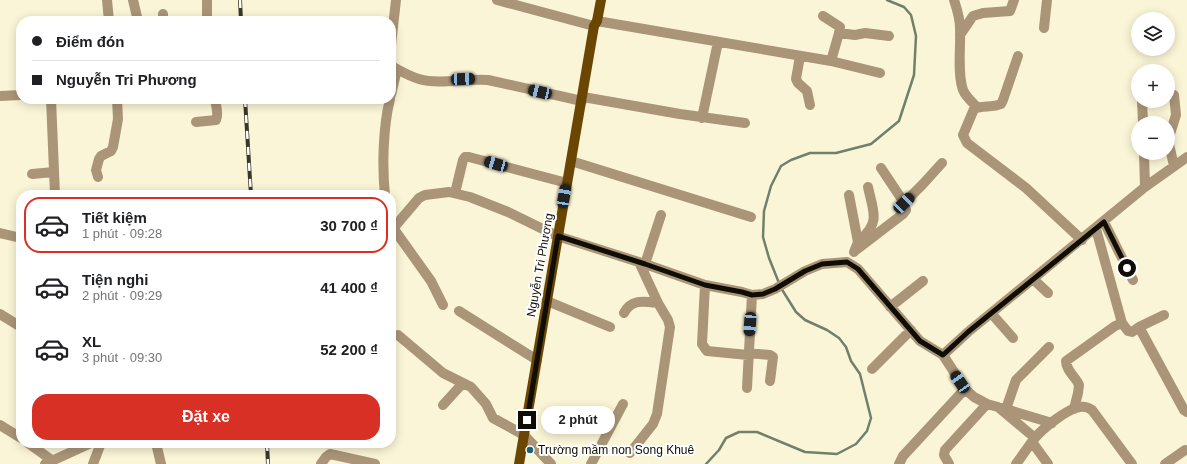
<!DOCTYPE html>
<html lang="vi">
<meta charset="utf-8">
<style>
body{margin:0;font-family:Helvetica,sans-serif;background:#f2f2f2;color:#202124;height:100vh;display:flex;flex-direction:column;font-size:15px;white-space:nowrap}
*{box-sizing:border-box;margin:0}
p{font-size:13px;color:#757577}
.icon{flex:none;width:22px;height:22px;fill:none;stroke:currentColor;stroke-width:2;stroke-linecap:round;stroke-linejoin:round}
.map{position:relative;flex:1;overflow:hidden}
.side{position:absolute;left:16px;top:190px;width:380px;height:258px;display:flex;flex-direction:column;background:#fff;border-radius:16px;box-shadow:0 2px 10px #0003}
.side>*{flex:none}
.banner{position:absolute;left:16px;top:16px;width:380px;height:88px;border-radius:16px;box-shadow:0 2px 10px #0003;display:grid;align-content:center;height:88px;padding:0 16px;background:#fff}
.controls{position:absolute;left:1131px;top:12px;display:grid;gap:8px}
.controls a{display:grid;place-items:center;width:44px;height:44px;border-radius:50%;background:#fff;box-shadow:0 2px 10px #0003;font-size:20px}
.end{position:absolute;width:18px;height:18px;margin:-9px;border:5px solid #0f0d04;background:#fff;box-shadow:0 0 0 2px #fff}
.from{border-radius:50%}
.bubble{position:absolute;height:28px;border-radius:14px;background:#fff;box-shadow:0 2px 10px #0003;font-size:13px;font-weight:600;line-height:28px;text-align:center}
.car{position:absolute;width:12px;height:24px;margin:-12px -6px;border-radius:5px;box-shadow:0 0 3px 1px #0007;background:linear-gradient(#222 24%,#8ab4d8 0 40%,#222 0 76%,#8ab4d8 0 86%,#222 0)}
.banner b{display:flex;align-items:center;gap:14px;height:38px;font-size:15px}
.banner b+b{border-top:1px solid #e0e0e0}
.banner i{width:10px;height:10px;background:#202124}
ul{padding:7px 0 0;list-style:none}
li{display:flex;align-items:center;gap:12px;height:56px;margin:0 8px 6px;padding:0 8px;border:2px solid transparent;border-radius:16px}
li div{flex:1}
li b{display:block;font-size:15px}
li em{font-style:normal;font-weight:600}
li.on{border-color:#d93025}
li>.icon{width:36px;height:36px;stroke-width:1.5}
.button{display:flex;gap:8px;margin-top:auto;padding:8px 16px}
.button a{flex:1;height:46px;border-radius:16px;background:#d93025;color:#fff;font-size:16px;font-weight:600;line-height:46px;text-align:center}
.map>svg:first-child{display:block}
</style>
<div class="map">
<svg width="1187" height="464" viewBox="0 0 1187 464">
<rect width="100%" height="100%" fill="#fbf5d7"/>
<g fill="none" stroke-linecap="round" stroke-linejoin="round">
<path stroke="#70806a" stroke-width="2.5" d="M779,283L769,258L763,237L764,211L771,186L781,166L791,160L810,153H836L871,144L899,121L914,75L916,36L911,15L904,7L887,0
M706,464L719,450L726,438L739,432H757L805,452L837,454L856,444L867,431L871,418L860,374L851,361L846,347L839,338L827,330L805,320L796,312L781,288"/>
<path stroke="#aa9578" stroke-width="10" d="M107,0L109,21
M133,0L138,21
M497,0L594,26
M954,0C957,9 960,18 960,28C961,47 957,73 963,90C966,97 972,102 977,107
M163,14V21
M823,16L840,27L839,33
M207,21V0
M597,21L831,61L880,73
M1044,28L1047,0
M960,35L973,16L983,13L1010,11L1014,0
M391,45L396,0
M800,56L796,79L798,83L807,91L810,105
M1018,56L1003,100L1001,104C992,108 981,105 974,109L963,135L967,143L1026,188L1082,240
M831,61L839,33L855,35L865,33L889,36
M391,66C401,71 409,76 419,79C440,85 466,78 488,80L582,101
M391,95L397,69
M1174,95L1176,115L1170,134L1169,144L1174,166
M0,96L21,95
M583,97L680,114L745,123
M51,99L55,195
M1142,101L1143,123
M702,118L718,42
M196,122L216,120C219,114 216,106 215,99
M1144,153L1145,187
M571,161L751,217
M32,174L54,172
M98,177L96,170L99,159L101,156L111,151L113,147L118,119L117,99
M455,193L463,160L465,157H469L567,183
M385,195C382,167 383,127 390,99
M849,195L858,242L854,252
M904,203L923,184L942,163
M1104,222L1133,280
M391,225L431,281L443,305
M1096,229L1122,323L1128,331L1132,332L1139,327L1184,410L1187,412
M391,231L419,198L425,195L449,192L470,197L508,212L557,236L576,242L645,264L705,285L742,292L752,295L763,294L775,289L805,271L822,264L847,262L858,269L920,341L943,355L965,389L974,397L987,404L998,407L1035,438
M0,233L21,238
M860,240C881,222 873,211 868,187
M856,250L903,214L906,210L903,201L881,168
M645,264L661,215
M1033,279L1048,293
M705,285L702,344L707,351L748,355
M547,301L610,327
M890,307L923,281
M459,311L537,360
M624,313C631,299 643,301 658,303
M991,313L1013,338
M0,314L21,327
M1139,327L1164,315
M398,335L443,373L471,387L486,404L493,418L524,435L551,464
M748,353L770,355L773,357L770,381
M943,355L968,332L1145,187L1187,157
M872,369L911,330
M747,388L752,295
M443,405L463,383
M1002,408L1052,423
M1006,409L1016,380L1049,347
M1074,409L1078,393L1079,385C1076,377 1066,371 1066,361L1115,326L1122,323
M0,425L21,438
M1032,442L1048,464
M28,443L53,461
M156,443L161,464
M630,453L653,424L657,414L670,327L668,320L658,303L639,262
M45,464L91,443
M93,464L101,443
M321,464L326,457L330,454L375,464
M591,464L623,404
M899,464L903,456L965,389
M949,464L944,455L945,450L987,404
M1016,464C1022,456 1028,447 1034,439C1042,429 1068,408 1080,407C1085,406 1089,408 1092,410L1132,464
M1165,464L1185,450"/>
<path stroke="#6b4602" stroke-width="10" d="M519,464L594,26L597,21L601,0"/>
<g stroke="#3a372a" stroke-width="4">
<path id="rail" d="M240,0L241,21
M245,99L251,195
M267,443L268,464"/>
</g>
<use href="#rail" stroke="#fff" stroke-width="2.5" stroke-dasharray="8" stroke-linecap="butt"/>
</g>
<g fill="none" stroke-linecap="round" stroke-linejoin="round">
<path stroke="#0f0d04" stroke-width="5" d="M527,420L558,236L645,264L705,285L742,292L752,295L763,294L775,289L805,271L822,264L847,262L858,269L920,341L943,355L968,332L1104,222L1127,268"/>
</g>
<circle fill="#196470" stroke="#fff" stroke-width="1.5" cx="530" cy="450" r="4"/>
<g text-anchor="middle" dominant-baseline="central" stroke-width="4" stroke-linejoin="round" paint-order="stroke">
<g font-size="12" fill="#0f0d04" stroke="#fff">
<text transform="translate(540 265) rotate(-80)">Nguyễn Tri Phương</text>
</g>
<g font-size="12" fill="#0f0d04" stroke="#fff" text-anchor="start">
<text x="538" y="450">Trường mầm non Song Khuê</text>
</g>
</g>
</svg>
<div class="controls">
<a><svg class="icon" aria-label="layers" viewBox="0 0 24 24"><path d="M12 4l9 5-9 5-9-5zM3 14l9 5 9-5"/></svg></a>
<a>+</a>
<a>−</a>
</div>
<i class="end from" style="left:1127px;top:268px"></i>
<i class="end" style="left:527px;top:420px"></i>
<div class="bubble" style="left:541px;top:406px;width:74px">2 phút</div>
<i class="car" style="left:463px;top:79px;rotate:88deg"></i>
<i class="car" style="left:540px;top:92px;rotate:283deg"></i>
<i class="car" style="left:496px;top:164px;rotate:286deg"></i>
<i class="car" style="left:564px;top:196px;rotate:10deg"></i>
<i class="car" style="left:904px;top:203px;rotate:46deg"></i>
<i class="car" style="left:750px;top:324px;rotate:184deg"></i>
<i class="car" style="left:960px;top:382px;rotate:326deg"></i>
<div class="banner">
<b><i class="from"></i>Điểm đón</b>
<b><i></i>Nguyễn Tri Phương</b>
</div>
<section class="side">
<ul>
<li class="on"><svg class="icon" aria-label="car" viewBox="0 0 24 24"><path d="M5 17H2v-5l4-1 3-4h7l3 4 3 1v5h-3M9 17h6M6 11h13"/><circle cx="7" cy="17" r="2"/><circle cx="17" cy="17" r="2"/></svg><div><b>Tiết kiệm</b><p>1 phút · 09:28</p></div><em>30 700 ₫</em></li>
<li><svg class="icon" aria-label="car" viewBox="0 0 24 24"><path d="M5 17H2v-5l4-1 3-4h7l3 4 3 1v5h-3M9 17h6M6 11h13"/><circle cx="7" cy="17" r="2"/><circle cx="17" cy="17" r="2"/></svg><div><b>Tiện nghi</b><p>2 phút · 09:29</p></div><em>41 400 ₫</em></li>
<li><svg class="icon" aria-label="car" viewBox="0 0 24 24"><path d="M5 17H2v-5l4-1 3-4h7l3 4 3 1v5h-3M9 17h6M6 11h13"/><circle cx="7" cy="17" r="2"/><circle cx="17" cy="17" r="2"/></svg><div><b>XL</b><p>3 phút · 09:30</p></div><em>52 200 ₫</em></li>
</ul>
<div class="button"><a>Đặt xe</a></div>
</section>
</div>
